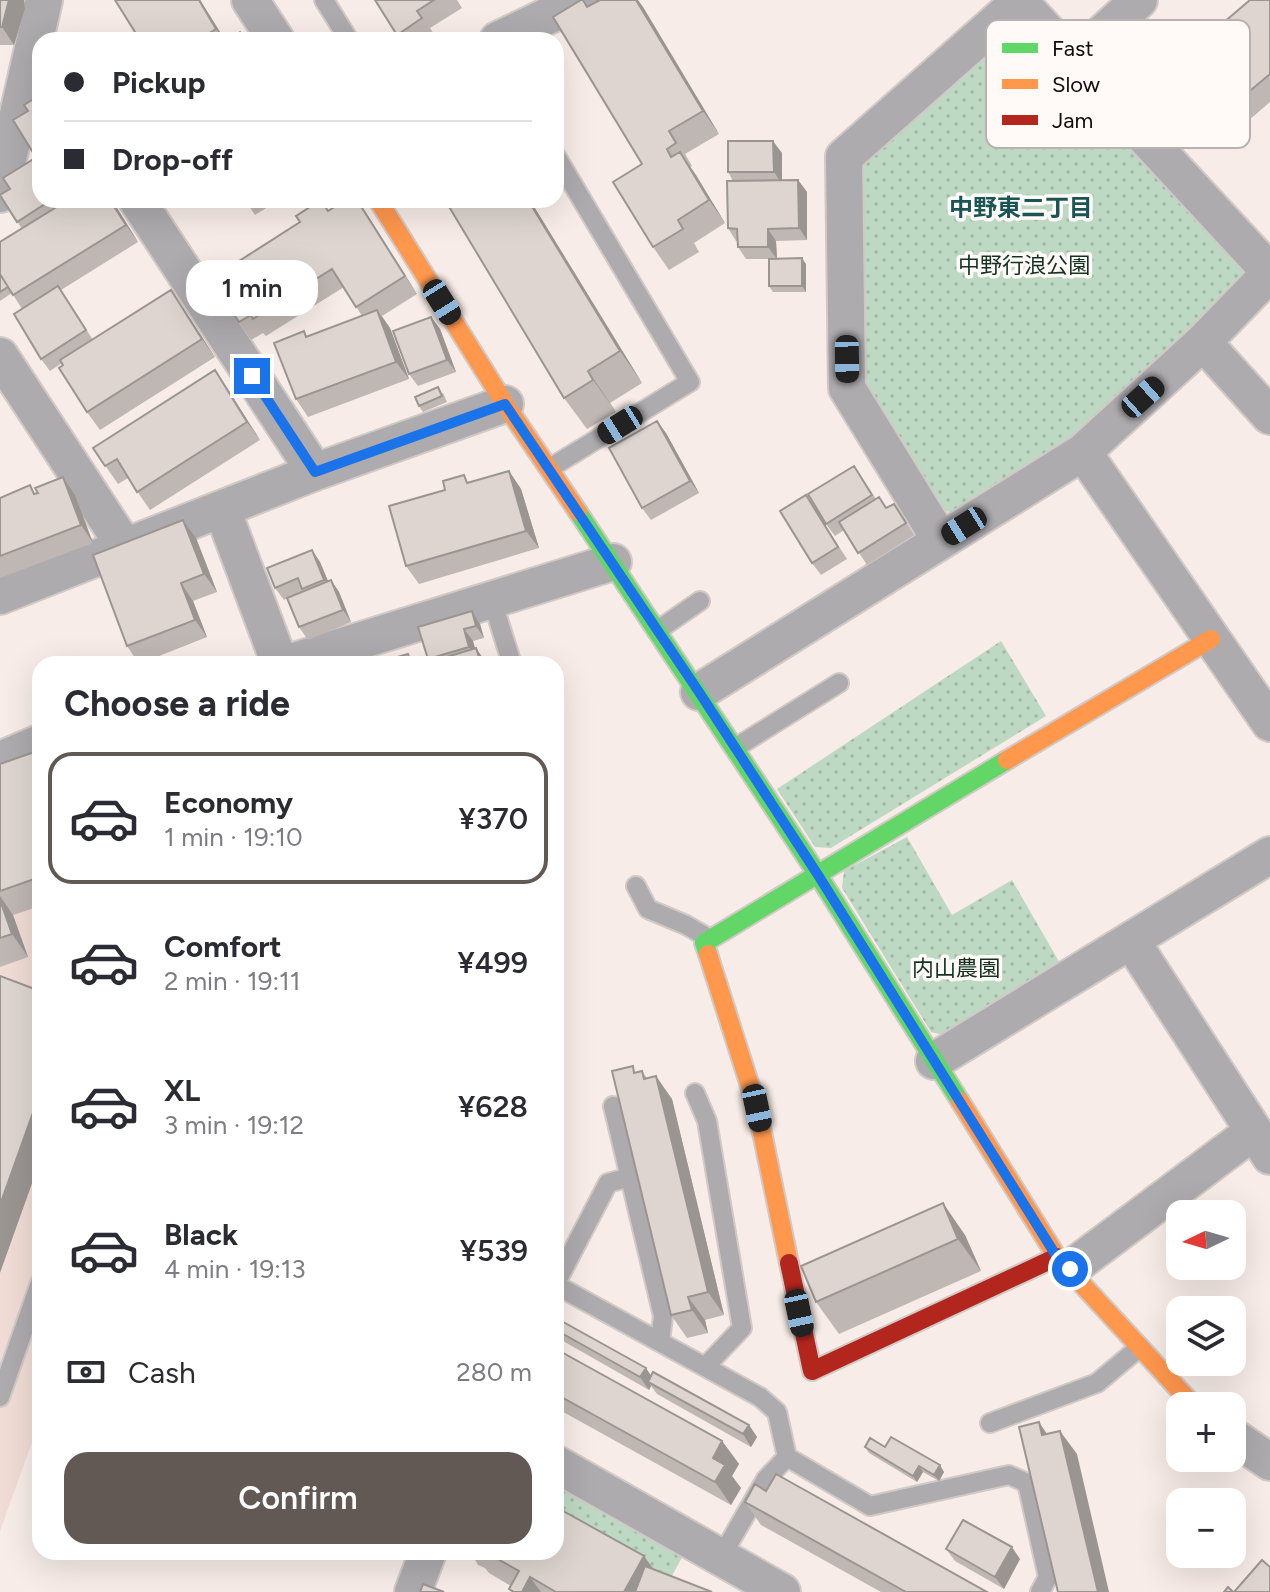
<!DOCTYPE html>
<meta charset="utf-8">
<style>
body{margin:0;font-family:Figtree,"Noto Sans JP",sans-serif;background:#f7f7f7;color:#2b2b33;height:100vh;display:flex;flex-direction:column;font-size:30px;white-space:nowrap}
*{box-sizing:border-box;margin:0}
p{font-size:26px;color:#7c7c81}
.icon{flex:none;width:44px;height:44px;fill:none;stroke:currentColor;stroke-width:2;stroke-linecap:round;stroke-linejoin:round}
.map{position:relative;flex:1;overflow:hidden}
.side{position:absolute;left:32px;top:656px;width:532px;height:904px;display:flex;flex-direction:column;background:#fff;border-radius:24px;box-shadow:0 8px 32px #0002}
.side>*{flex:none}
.hud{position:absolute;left:32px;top:32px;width:532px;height:176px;border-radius:24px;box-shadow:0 8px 32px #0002;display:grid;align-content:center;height:176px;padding:0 32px;background:#fff}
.needle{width:52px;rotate:265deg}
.fabs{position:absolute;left:1166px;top:1200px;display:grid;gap:16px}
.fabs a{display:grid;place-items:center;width:80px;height:80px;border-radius:16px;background:#fff;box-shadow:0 8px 32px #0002;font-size:40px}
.end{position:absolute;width:36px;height:36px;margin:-18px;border:10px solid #1a73e8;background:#fff;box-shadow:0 0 0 4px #fff}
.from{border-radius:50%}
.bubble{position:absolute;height:56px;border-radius:24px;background:#fff;box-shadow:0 8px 32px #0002;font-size:26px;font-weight:600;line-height:56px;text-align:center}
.car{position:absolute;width:24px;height:48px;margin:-24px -12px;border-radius:10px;box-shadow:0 0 6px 2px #0007;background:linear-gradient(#222 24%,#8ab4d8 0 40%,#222 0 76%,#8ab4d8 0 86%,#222 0)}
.hud b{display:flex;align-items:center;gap:28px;height:76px;font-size:30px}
.hud b+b{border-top:2px solid #e1e1e2}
.hud i{width:20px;height:20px;background:#2b2b33}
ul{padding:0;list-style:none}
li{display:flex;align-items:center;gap:24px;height:132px;margin:0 16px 12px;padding:0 16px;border:4px solid transparent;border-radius:24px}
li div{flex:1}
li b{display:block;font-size:30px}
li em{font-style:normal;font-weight:600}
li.on{border-color:#625955}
li>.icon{width:72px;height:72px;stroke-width:1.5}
h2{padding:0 32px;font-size:36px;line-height:96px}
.pay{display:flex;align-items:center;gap:20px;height:88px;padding:0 32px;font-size:30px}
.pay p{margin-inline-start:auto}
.action{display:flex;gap:16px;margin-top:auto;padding:16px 32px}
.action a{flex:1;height:92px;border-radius:24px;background:#625955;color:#fff;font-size:32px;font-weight:600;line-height:92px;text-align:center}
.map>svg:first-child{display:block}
</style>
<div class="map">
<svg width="1270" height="1592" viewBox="0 0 1270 1592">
<defs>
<pattern id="park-dots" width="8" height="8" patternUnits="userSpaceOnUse" patternTransform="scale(2)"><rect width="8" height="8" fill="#bed9c3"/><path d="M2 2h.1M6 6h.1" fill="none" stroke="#a2b9a6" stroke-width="1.8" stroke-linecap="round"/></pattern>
</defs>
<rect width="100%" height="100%" fill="#f7ece7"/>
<path fill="#f0dcd4" d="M40,760V1420L0,1531V777Z"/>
<path fill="url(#park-dots)" d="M1009,21L1025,22L1249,276L1082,438L959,513L943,511L858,380V171L864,156Z
M1001,641L1046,716L831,848L815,847L777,789Z
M907,837L952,915L1012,880L1061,965L947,1036L931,1032L842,888L844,871Z
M556,1481L684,1554L669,1581L556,1518Z"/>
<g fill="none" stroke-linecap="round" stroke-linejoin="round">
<g stroke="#d1c9c5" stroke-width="22">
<path id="lane" d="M324,0L349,40
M550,468L690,382L556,156
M492,600L512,664
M658,630L700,601
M735,748L839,683
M636,886L648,909L686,925L710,939
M695,1093L707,1121L742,1328L705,1367
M613,1106L663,1316L660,1342
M556,1283L608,1183L630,1177
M556,1285L760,1397L777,1412L787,1457L870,1506L1009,1475L1027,1483L1048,1577L1040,1592
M0,1397L40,1283
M990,1423L1097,1383L1140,1347
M721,1557L766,1479L787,1457"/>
</g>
<g stroke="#d1c9c5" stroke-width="40">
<path id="street" d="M250,0L276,40
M1018,0L1270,272
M498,40L581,0
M1076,63L1083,51L1139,0
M0,194L44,0
M137,200L315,472
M1203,342L1270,416
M0,356L125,547
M1083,452L1270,723
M222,509L280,664
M941,541L847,388L844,157L1019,2
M0,596L315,472L505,404
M285,664L613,562
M699,692L1083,452L1203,342L1270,273
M0,760L40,743
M1132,942L1270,1156
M934,1061L1270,855
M1070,1269L1254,1131
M1232,1436L1270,1462
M556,1464L782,1592
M413,1592L428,1552"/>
</g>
<g stroke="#d1c9c5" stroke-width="22">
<path id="fast" d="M578,512L818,875L960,1101
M708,954L704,943L1007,760"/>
</g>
<g stroke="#d1c9c5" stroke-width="22">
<path id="slow" d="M378,200L505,404L578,512
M1007,760L1211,639
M708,954L757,1108L789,1263
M960,1101L1057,1257L1194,1406"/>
</g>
<g stroke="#d1c9c5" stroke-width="22">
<path id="jam" d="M789,1263L812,1371L1057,1257"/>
</g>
<use href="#lane" stroke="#adabae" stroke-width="18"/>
<use href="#street" stroke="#adabae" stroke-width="36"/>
<use href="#fast" stroke="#63d668" stroke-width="18"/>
<use href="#slow" stroke="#ff974d" stroke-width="18"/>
<use href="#jam" stroke="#b3261e" stroke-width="18"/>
</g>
<path fill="#bfb7b3" d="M0,0H24L25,8L14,45H0Z
M200,0L225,40H140Z
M375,0H457L462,8L430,28L435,36L429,40H400Z
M1270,0V102L1227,139L1183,86L1170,68Z
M588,7H643L719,134L685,154L692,166L690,167L725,223L694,243L699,252L669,270L653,247L642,164Z
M40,95V200H112L138,242L61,290L93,340L183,308L215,357L100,430L87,412L62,363L50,371L41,359L22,309L12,293L0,301V242L22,229L0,195L10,189L36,157L13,120L28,111Z
M782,153V180H798L807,192V240L776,241L777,258L806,264V292H773L769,286V259H746L738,247V241H736L728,228L733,181L728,172Z
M245,200H275L276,202L255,215Z
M530,200L642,383L610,403L616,412L587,429L564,398Z
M328,211L366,213L417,294L382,316L390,328L409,379L308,417L296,399L307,336L362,316L344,287L266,336L263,333L251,340L239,322Z
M431,317L440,329L456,372L418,386L409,374Z
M227,388L260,440L150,510L128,478L118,484L93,448Z
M443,393L447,402L423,412L419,406Z
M666,433L699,493L651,520L642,508Z
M854,466L876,499L887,508L902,516L914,535L867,565L844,530L835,536L826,524Z
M509,471L521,489L539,548L419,584L406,566L470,482Z
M63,477L75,495L93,543L0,578V498L36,493Z
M806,495L847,559L821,575L812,563Z
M183,520L196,538L217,592L193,601L207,637L139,664L127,646Z
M312,550L320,562L328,581L331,580L339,592L351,622L308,640L299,627L287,598L284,600L275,588Z
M472,611L480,624L484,638L473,641L475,649L485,661L486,664H431L428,659Z
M40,750V906L13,915L28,957L0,967V764Z
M642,1071L647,1078L672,1099L724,1315L705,1320L708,1333L687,1338L671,1315L637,1072Z
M965,1235L981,1271L839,1334L816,1302Z
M556,1318L651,1375L749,1425L757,1437L751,1447L657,1394L651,1386L649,1390L556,1337Z
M556,1349L722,1441L739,1464L732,1476L741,1488L731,1505L556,1408Z
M865,1447H885L944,1472L939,1481L923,1472L917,1482L869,1453Z
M766,1491L987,1592H881L761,1525L745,1502Z
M946,1549L1020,1559L1004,1589L955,1561Z
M460,1552H556L644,1556L653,1569L712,1592H511L509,1589L511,1586L489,1573L485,1568L478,1565L474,1558L476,1555L474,1552L470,1559L462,1555Z"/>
<path fill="#9b9592" d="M9,0H24L25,8L14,45L2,27Z
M199,0H200L225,40L216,29Z
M636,0H638L643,7L719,134L703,111Z
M773,141L782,153V184L774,172Z
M680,152L696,175L725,223L709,200Z
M798,180L807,192V240L799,228Z
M110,200H112L138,242L126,225Z
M357,200L366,213L417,294L405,276Z
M528,200H530L642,383L620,351Z
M768,229L776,241L777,259L768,247Z
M802,258L806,264V292L802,286Z
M171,290L183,308L215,357L202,339Z
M377,310L390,328L409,379L396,362Z
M431,317L440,329L456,372L447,360Z
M215,370L227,388L260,440L247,422Z
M588,371L610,403L616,412L593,380Z
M657,421L666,433L699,493L690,481Z
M509,471L521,489L539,548L526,531Z
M63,477L75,495L93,543L81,525Z
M183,520L196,538L217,592L204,574Z
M312,550L320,562L333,593L324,580Z
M331,580L339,592L351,622L343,610Z
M181,583L193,601L207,637L195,620Z
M472,611L480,624L484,638L476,626Z
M464,629L473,641L478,659L469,647Z
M476,648L485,661L486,664H481Z
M0,896L13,915L28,957L12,934L0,900Z
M656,1076L672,1099L724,1315L708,1292Z
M40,1093V1161L0,1273V1205Z
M943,1203L965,1235L981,1271L958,1239Z
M688,1297L705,1320L708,1333L692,1310Z
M646,1368L654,1380L648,1382L651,1386L649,1390L640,1377Z
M1039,1422L1055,1446L1042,1435Z
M749,1425L757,1437L751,1447L743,1434Z
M1060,1431L1077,1454L1109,1592H1098Z
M722,1441L739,1464L732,1476L741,1488L731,1505L715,1482L713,1458Z
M940,1465L944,1472L939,1481L934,1475Z
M919,1466L923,1472L917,1482L913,1476Z
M1012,1547L1020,1559L1004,1589L995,1577Z
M466,1552H474L470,1559L466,1553Z
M644,1556L667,1588L665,1592H624Z
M530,1577L541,1592H522Z"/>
<path fill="#ded5d0" stroke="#9b9592" stroke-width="2" d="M0,0H9L2,27H0Z
M115,0H199L216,29L198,40H140Z
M375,0H434L417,11L422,18L397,35Z
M581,0H583L587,7L600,0H636L703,111L669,131L676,143L667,149L671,157L680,152L709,200L678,220L683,229L653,247L613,182L642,164L553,17Z
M1250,0H1270V74L1214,121L1170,68Z
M240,32L245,40H227Z
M40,95V146L32,151L13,120L28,111L24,105Z
M728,141H773L774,172H728Z
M40,155V200H51L17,222L0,195L10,189L3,178Z
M798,180L799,228L768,229V247H738L737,229L728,228L727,181Z
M68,200H110L126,225L13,295L0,274V242Z
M321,200L328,211L346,200H357L405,276L356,307L332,269L253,319L251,315L239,322L211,279L300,222L296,216Z
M445,200H528L620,351L588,371L593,380L564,398Z
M802,258V286H769V259Z
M0,274L8,287L0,292Z
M58,286L86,330L41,359L14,314Z
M171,290L202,339L87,412L59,368L63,365L60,360Z
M377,310L396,362L296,399L274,343L304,331L306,337Z
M431,317L447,360L409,374L393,331Z
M215,370L247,422L137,492L117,459L105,466L93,448Z
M438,387L442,396L419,406L415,397Z
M657,421L690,481L642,508L609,448Z
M854,466L872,495L826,524L808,494Z
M509,471L526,531L406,566L389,506L445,490L443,481L464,475L467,483Z
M63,477L81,525L0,556V498L30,485L34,494L38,493L35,488Z
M806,495L838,547L812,563L780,511Z
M879,497L886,508L894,504L906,523L858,553L839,522Z
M183,520L204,574L181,583L195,620L127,646L93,555Z
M312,550L324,580L302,589L298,578L275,588L267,568Z
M331,580L343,610L299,627L287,598Z
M472,611L476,626L464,629L469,647L428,659L418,627Z
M476,648L481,664H431L430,662Z
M408,654L411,663L418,661V664H396L394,658Z
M40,750V877L0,891V764Z
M0,900L12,934L0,938Z
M0,976L40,991V1093L0,1205Z
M633,1066L634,1073L642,1071L644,1079L656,1076L708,1292L688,1297L692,1310L671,1315L612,1071Z
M943,1203L958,1239L816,1302L801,1266Z
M556,1318L646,1368L640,1377L556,1330Z
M556,1349L722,1441L713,1458L725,1465L715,1482L556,1394Z
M653,1372L749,1425L743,1434L648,1382Z
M1039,1422L1042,1435L1060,1431L1098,1592H1058L1019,1427Z
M891,1437L940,1465L934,1475L919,1466L913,1476L865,1447L870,1438L885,1447Z
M776,1474L987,1592H906L745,1502L755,1484L766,1491Z
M556,1507L644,1556L624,1592H556L530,1577L522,1592H514L509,1589L519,1571L485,1552H556Z
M963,1520L1012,1547L995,1577L946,1549Z
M1262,1560L1270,1567V1592H1234Z
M645,1566L712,1592H635Z
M423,1584L444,1592H420Z
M1228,1587L1233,1592H1224Z"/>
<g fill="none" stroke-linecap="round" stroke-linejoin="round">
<path stroke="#1a73e8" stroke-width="10" d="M252,376L315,472L505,404L699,692L818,875L1057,1257L1070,1269"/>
</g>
<g text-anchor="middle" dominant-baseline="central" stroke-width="7" stroke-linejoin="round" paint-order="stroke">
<g font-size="22" fill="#133220" stroke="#fff9f7">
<text x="1024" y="265">中野行浪公園</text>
<text x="956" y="968">内山農園</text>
</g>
<g font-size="24" font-weight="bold" fill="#1a5555" stroke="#fff9f7">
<text x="1021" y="207">中野東二丁目</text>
</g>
</g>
<rect x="986" y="20" width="264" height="128" rx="12" fill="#fff9f7" stroke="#b8b1af" stroke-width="2"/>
<rect x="1002" y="43" width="36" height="10" fill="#63d668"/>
<rect x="1002" y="79" width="36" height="10" fill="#ff974d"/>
<rect x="1002" y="115" width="36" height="10" fill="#b3261e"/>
<g font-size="22" fill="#120a07">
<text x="1052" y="56">Fast</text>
<text x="1052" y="92">Slow</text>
<text x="1052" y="128">Jam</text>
</g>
</svg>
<div class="fabs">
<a><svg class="needle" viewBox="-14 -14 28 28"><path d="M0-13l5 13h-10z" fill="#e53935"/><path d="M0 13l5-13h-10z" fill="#7c7c81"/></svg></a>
<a><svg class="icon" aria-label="layers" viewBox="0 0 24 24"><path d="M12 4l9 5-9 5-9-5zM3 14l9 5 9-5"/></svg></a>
<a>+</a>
<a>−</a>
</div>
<i class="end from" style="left:1070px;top:1269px"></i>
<i class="end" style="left:252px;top:376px"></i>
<div class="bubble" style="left:186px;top:260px;width:132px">1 min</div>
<i class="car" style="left:442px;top:302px;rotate:148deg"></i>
<i class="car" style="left:847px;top:359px;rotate:179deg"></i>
<i class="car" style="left:1143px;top:397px;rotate:48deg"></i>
<i class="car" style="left:620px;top:425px;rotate:238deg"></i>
<i class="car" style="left:964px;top:526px;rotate:238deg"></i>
<i class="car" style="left:757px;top:1108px;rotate:168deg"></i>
<i class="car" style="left:799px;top:1313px;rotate:168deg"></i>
<div class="hud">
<b><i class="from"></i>Pickup</b>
<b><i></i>Drop-off</b>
</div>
<section class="side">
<h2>Choose a ride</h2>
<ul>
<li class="on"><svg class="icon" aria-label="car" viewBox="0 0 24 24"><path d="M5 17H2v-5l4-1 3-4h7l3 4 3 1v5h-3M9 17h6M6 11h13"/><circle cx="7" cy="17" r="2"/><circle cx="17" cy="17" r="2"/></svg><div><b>Economy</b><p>1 min · 19:10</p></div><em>¥370</em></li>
<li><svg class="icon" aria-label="car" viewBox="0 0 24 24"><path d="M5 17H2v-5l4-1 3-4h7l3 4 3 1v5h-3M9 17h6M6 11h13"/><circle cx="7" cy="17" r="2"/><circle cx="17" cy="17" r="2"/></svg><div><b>Comfort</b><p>2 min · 19:11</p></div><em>¥499</em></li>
<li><svg class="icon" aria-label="car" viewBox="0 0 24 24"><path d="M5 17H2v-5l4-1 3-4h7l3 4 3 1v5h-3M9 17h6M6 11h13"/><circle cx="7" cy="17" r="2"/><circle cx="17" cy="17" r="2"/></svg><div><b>XL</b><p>3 min · 19:12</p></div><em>¥628</em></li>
<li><svg class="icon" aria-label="car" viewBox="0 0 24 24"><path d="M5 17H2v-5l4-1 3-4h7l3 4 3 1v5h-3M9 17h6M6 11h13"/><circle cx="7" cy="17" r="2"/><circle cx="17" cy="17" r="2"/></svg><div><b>Black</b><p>4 min · 19:13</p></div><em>¥539</em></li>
</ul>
<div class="pay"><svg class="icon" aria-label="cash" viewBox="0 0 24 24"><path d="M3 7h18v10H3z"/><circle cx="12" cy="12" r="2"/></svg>Cash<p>280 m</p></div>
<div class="action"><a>Confirm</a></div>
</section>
</div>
